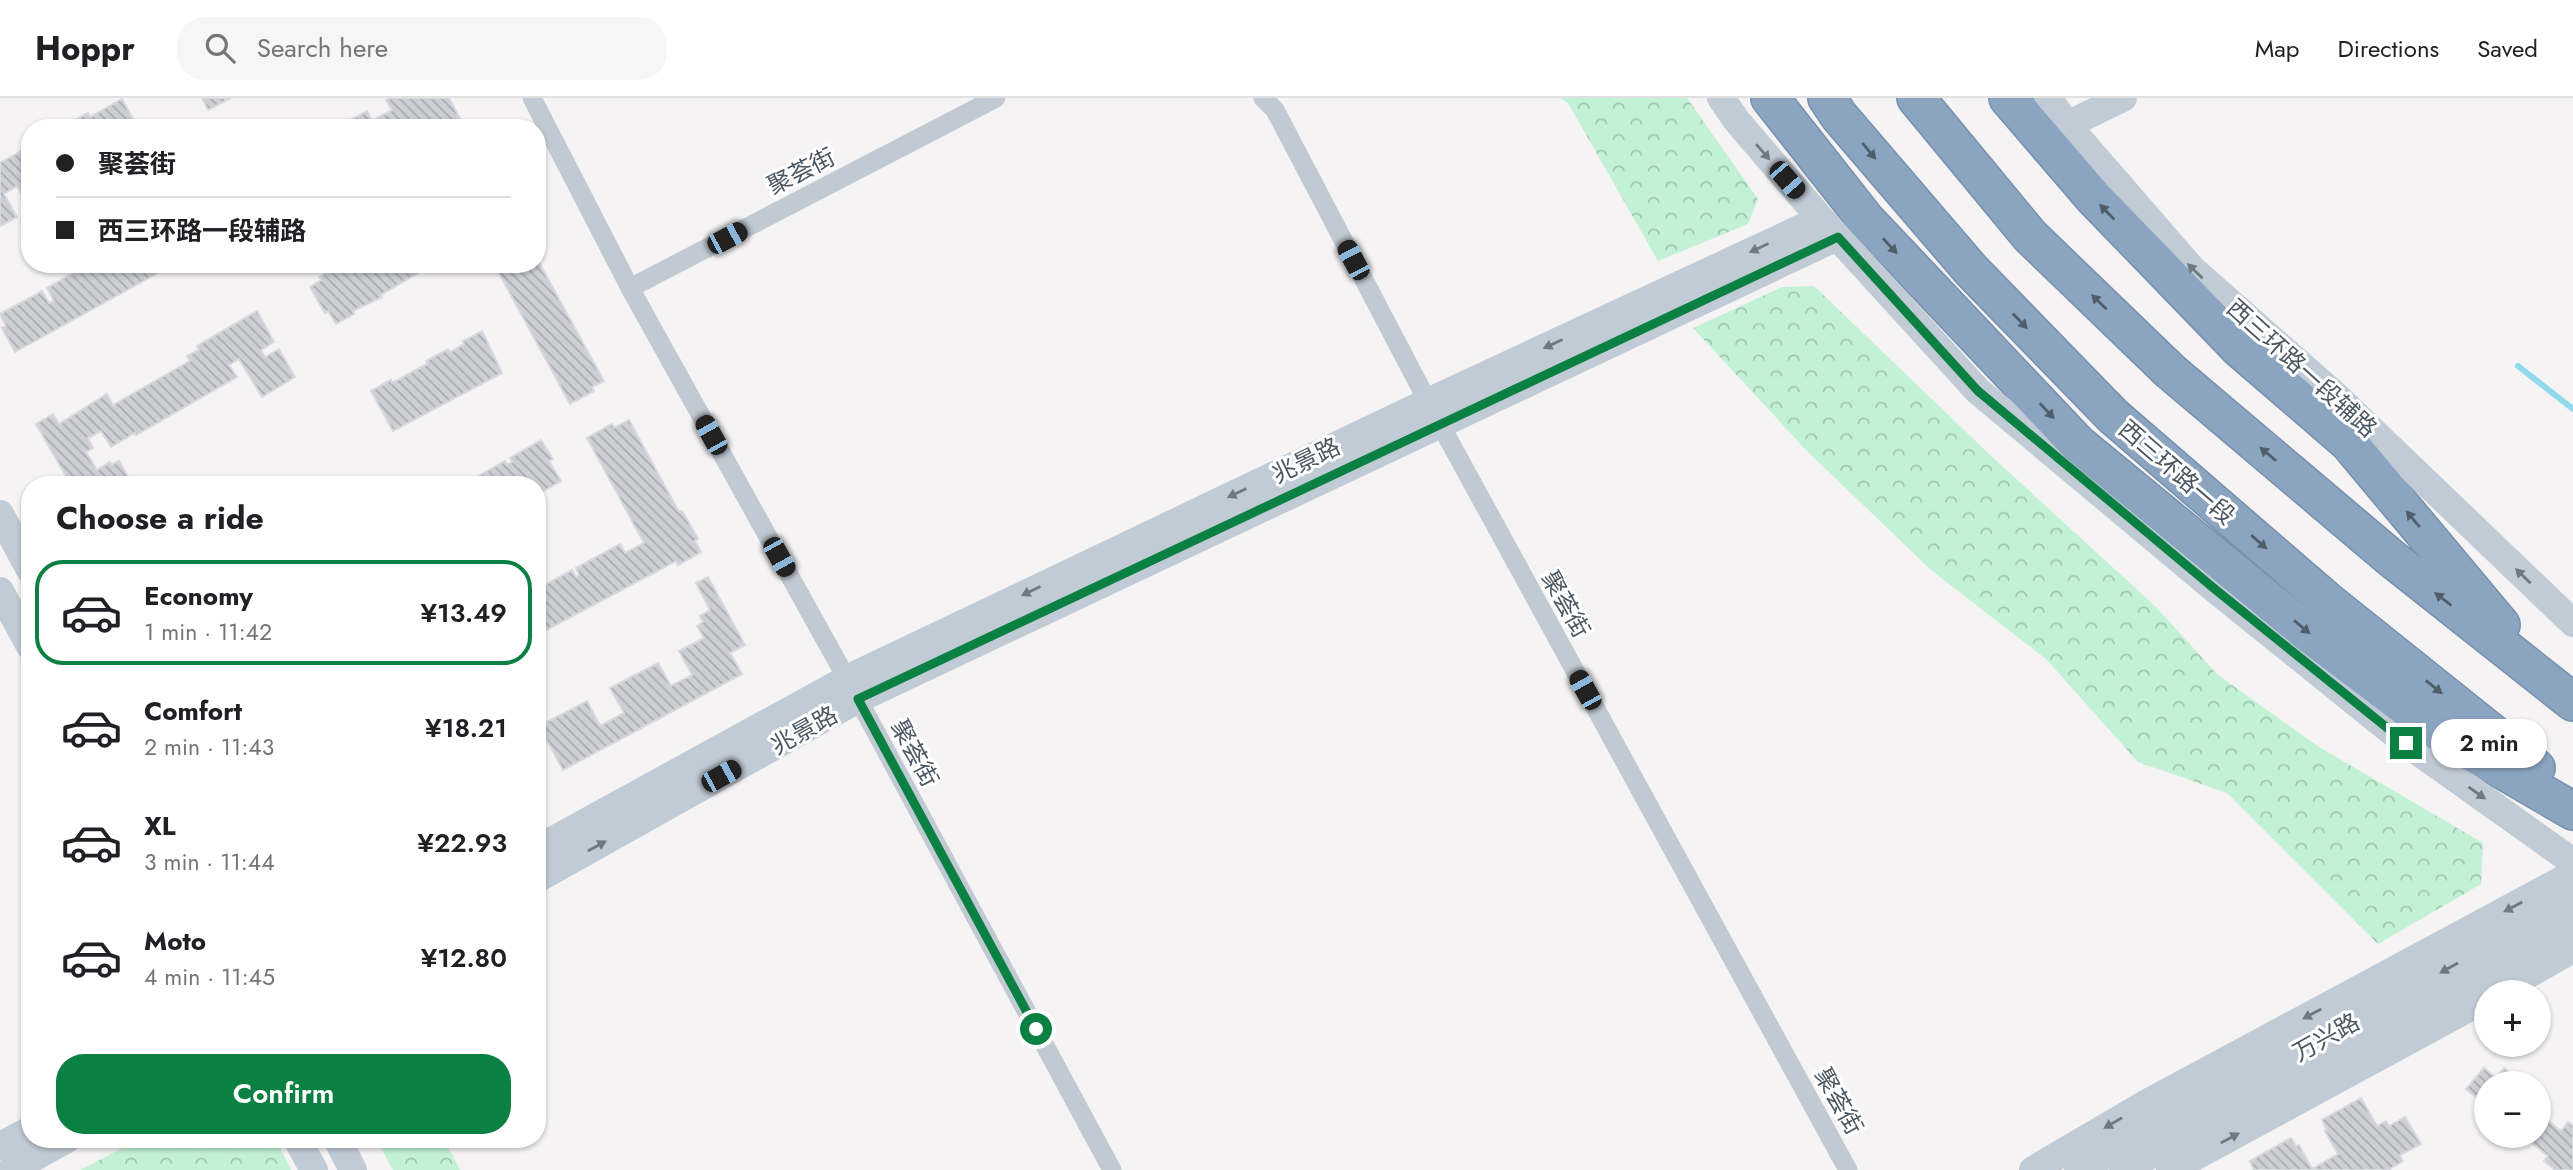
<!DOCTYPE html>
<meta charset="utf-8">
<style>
body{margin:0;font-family:Jost,"Noto Sans SC",sans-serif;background:#f6f6f6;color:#202124;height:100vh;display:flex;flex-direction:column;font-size:26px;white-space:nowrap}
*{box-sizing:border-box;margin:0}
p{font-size:23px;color:#757577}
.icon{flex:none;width:38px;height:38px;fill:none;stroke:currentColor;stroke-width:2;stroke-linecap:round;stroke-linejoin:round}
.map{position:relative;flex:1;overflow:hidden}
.panel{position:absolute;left:21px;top:378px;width:525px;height:672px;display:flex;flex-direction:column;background:#fff;border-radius:28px;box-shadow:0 2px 5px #0004}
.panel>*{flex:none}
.banner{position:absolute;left:21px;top:21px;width:525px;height:154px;border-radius:28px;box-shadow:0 2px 5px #0004;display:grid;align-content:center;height:154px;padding:0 35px;background:#fff}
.tools{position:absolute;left:2474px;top:882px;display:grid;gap:14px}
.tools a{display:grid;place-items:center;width:77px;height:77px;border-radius:50%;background:#fff;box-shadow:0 2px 5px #0004;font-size:35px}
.end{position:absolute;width:32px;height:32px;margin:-16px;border:9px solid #0b8043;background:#fff;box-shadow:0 0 0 4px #fff}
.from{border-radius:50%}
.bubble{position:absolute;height:49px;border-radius:24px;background:#fff;box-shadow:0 2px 5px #0004;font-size:23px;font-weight:600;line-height:49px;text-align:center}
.car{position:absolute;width:21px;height:42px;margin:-21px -10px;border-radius:9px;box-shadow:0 0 5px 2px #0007;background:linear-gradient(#222 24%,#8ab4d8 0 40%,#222 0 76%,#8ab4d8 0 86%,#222 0)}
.banner b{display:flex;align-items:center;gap:24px;height:66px;font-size:26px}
.banner b+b{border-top:2px solid #e0e0e0}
.banner i{width:18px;height:18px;background:#202124}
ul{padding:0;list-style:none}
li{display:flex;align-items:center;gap:21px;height:105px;margin:0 14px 10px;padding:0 21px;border:4px solid transparent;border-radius:28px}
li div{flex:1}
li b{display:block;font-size:26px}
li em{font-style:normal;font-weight:600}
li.selected{border-color:#0b8043}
li>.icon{width:63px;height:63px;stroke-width:1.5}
h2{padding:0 35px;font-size:32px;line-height:84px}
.cta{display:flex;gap:14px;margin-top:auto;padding:14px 35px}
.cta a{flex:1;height:80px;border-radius:28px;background:#0b8043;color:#fff;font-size:28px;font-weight:600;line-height:80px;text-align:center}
header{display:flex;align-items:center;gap:42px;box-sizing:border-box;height:98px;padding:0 35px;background:#fff;border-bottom:2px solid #e0e0e0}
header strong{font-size:33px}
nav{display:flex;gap:38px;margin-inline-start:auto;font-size:24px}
.search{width:490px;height:63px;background:#f6f6f6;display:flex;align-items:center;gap:18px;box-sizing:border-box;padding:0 24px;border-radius:28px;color:#757577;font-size:26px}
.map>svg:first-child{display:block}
</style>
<header>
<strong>Hoppr</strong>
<div class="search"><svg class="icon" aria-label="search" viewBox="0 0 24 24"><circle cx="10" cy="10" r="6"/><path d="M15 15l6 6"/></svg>Search here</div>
<nav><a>Map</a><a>Directions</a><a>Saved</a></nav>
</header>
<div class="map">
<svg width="2573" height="1072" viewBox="0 0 2573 1072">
<defs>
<pattern id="park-crowns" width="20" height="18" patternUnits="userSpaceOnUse" patternTransform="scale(1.75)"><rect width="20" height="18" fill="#c3f1d5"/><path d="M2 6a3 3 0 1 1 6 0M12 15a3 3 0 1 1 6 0" fill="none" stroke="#a0c6b0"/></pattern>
<pattern id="building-back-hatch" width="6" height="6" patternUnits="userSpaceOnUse" patternTransform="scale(1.75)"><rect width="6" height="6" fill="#cdcfd5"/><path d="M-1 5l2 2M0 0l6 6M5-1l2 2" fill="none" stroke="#a8abb0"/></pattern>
</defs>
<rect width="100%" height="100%" fill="#f5f3f3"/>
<path fill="url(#park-crowns)" d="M1560,0H1687L1758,101L1748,126L1658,163L1568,5Z
M1814,188L1989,356L2156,509L2218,577L2319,649L2483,745L2481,786L2378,846L2227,695L2138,664L2046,561L1931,472L1807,353L1693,230L1782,189Z
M140,1041H276L291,1072H80Z
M376,1041H444L460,1072H393Z"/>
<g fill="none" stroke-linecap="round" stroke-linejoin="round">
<path stroke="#90daee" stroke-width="6" d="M2518,268L2573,311"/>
</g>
<path fill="url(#building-back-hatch)" stroke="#d7d9de" stroke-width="2" d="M202,0H231L208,12Z
M391,0H449L465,30H422L419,25L411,30H345L343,26L367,13L372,23L392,12L386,2Z
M122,1L138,30H61L88,15L90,19Z
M25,51L30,58V110L17,88L4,96L17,119L0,128V65Z
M537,161L604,283L592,289L594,293L570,306L494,166H537Z
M89,166H92L97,175L101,172L97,166H174L15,254L2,230L6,228L0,216L42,193L49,205L54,203L47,190Z
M348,166H433L381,197L382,199L353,213L354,216L336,226L328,213L325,215L310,189L321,182L319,179L332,171L334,174Z
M257,213L274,244L261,252L265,259L279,251L295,279L262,299L239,261L229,267L237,279L136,337L135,335L111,349L101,333L88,340L93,350L86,354L97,372L110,364L111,367L119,363L133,387H71L36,326L53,316L59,326L107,296L113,307L190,263L187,258L199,252L197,248Z
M482,233L502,275L393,333L371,293L391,282L392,285L427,266L426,263L448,251L450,254L464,246L463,243Z
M629,322L679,414L682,413L698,441L695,443L701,454L678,467L676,463L537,537V491L572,472L576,479L579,477L576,470L620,446L625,455L644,445L587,340L612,326L614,330Z
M541,342L553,361L549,363L561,383L537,397V387H463L505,363L507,367L512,364L510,360Z
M708,479L745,547L730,555L742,576L563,672L539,628L587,603L600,628L624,615L610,590L658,565L671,588L692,577L679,553L704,540L697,528L703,524L700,518L710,512L696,485Z
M2484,970L2496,980L2504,970L2522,985H2487V1019L2479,1013L2485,1006L2466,991Z
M2361,1000L2377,1028L2386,1023L2389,1028L2405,1019L2421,1046L2400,1057L2403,1063L2388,1072H2254L2250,1063L2291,1040L2296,1048L2299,1047L2312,1071L2338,1056L2325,1033L2327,1032L2322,1022Z
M2539,1016L2561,1033L2568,1024L2573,1028V1072H2555L2544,1063L2548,1058L2523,1038H2539Z"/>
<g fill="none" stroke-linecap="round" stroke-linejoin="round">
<g stroke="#7690ad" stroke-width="40">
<path id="highway" d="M1770,0L1866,122L2078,346L2308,535L2444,638L2573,713
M1827,0L1839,18L1971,172L2113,318L2326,502L2536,670
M1916,0L2030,138L2170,273L2391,460L2573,604
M2008,0L2093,99L2240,251L2348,344L2501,527"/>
</g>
<path stroke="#c1cad2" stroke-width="19" d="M532,0L630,190L858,601L1112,1072
M1263,0L1275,12L1428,304L1848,1072
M630,190L996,0"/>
<path stroke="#c1cbd6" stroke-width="28" d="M1721,0L1737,23L1821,121L1978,293L2216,492L2406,645L2573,764
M2048,0L2067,27L2192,171L2335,297L2573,525
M2067,27L2123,0
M0,416L30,472
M0,493L30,548
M537,751L847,581L1428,304L1821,121
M537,781L858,601L1837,139
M2497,894L2573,851
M297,1041L314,1072
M337,1041L353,1072
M0,1048L30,1032
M11,1072L67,1041
M2033,1072L2147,1005L2573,776
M2078,1072L2249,981L2573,802
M2123,1072L2573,825
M2170,1072L2487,900"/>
<use href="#highway" stroke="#8ba5c1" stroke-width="37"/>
</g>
<defs><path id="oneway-solid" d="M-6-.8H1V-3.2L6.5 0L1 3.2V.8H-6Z" transform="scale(1.75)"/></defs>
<g fill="#505e6b">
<use href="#oneway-solid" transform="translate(1869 53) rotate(50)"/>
<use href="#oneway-solid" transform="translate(2107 114) rotate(-134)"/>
<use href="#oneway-solid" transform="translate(1890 148) rotate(47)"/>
<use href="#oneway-solid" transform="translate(2099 204) rotate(-136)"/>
<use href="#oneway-solid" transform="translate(2020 223) rotate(46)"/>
<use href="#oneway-solid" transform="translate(2047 313) rotate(47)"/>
<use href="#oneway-solid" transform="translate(2268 356) rotate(-140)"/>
<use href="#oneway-solid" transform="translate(2413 421) rotate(-130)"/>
<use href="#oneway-solid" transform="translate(2259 444) rotate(41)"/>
<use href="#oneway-solid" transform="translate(2443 501) rotate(-142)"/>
<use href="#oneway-solid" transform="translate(2302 529) rotate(40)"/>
<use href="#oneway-solid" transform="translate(2434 589) rotate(39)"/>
</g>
<g fill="#6e7984">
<use href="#oneway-solid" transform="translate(1763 54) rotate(49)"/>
<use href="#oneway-solid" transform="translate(1759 150) rotate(155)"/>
<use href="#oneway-solid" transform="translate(2195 173) rotate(-136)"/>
<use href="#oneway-solid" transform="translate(1553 246) rotate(155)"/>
<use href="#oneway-solid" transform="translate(1237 395) rotate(154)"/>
<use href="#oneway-solid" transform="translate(2523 478) rotate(-136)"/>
<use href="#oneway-solid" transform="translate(1031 493) rotate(154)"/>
<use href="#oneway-solid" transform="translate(2477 695) rotate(35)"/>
<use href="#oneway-solid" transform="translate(597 748) rotate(-29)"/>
<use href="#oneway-solid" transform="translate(2513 809) rotate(152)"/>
<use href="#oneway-solid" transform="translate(2449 870) rotate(151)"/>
<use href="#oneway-solid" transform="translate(2312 916) rotate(152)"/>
<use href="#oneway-solid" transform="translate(2113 1025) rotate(150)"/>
<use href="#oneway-solid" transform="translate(2230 1040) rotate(-28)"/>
</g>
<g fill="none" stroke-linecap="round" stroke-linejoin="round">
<path stroke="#0b8043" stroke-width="9" d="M1036,931L858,601L1838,139L1978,293L2216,492L2406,645"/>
</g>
<g text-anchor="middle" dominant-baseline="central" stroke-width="6" stroke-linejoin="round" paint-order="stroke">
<g font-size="24" fill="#4a5661" stroke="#fff">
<text transform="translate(801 73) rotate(-27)">聚荟街</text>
<text transform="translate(2302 270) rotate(42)">西三环路一段辅路</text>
<text transform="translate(1306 362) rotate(-26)">兆景路</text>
<text transform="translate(2177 374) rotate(41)">西三环路一段</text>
<text transform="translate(1566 506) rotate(61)">聚荟街</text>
<text transform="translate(804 632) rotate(-29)">兆景路</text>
<text transform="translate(915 655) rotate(62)">聚荟街</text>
<text transform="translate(2326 939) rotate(-29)">万兴路</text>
<text transform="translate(1839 1003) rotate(61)">聚荟街</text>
</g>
</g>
</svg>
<div class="tools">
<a>+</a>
<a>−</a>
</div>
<i class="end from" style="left:1036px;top:931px"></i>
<i class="end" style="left:2406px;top:645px"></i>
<div class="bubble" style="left:2431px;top:621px;width:116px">2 min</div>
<i class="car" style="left:1787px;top:82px;rotate:139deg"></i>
<i class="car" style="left:727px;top:140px;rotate:62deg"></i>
<i class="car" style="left:1353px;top:162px;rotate:332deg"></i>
<i class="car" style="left:711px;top:337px;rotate:331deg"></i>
<i class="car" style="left:779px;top:459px;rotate:151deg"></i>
<i class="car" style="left:1585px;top:592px;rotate:331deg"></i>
<i class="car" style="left:721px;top:678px;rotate:61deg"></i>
<div class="banner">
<b><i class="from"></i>聚荟街</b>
<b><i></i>西三环路一段辅路</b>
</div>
<section class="panel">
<h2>Choose a ride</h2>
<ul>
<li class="selected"><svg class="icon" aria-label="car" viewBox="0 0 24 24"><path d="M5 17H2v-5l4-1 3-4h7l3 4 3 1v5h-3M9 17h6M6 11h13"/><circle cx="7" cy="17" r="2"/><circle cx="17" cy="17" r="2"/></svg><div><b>Economy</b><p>1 min · 11:42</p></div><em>¥13.49</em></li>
<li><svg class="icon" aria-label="car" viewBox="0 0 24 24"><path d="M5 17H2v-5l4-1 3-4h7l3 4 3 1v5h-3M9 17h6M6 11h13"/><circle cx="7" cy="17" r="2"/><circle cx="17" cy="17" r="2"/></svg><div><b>Comfort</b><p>2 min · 11:43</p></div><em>¥18.21</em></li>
<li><svg class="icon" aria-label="car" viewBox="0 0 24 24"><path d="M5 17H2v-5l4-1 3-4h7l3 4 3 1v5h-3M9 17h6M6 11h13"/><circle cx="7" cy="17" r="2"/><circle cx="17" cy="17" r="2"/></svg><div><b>XL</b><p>3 min · 11:44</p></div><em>¥22.93</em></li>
<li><svg class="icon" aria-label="car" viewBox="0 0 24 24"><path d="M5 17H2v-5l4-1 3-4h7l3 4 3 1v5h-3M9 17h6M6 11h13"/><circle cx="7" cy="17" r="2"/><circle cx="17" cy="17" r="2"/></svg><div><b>Moto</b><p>4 min · 11:45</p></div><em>¥12.80</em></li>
</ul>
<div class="cta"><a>Confirm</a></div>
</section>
</div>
